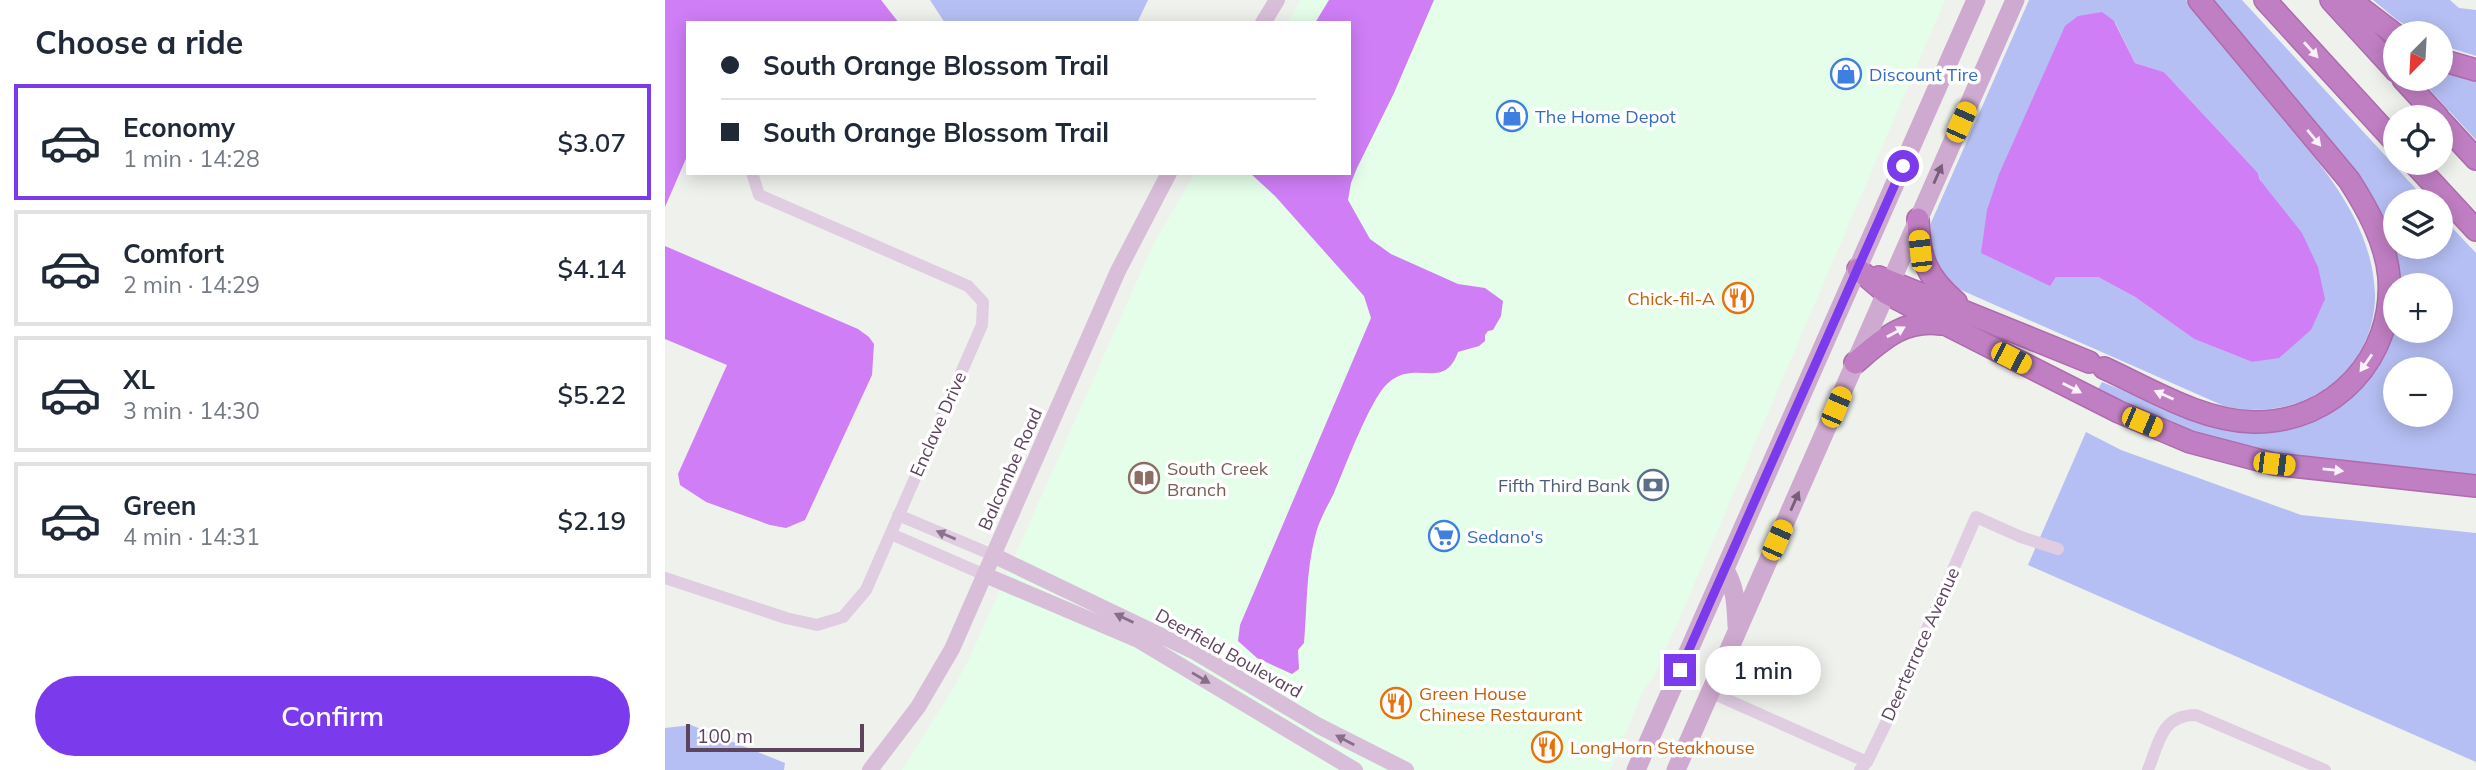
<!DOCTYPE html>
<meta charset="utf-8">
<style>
body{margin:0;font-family:Mulish,sans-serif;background:#f6f6f7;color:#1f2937;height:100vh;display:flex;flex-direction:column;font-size:26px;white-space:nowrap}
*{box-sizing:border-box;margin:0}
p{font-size:23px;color:#747a83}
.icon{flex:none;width:38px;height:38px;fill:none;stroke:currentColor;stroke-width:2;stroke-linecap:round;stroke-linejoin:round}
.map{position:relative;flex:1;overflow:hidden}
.details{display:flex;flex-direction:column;background:#fff;width:665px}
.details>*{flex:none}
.hud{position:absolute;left:21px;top:21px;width:665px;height:154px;border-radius:0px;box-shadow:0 4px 18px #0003;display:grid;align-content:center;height:154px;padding:0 35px;background:#fff}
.needle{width:46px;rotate:204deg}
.tools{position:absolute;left:1718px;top:21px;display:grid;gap:14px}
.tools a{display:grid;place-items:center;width:70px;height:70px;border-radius:50%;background:#fff;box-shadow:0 4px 18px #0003;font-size:35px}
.scale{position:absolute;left:21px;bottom:18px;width:178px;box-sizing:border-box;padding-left:7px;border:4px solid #5c445d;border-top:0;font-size:19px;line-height:24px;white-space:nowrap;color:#5c445d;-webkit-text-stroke:5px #fff;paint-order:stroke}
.end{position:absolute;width:32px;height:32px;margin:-16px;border:9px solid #7c3aed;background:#fff;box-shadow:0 0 0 4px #fff}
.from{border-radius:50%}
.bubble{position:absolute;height:49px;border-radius:24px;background:#fff;box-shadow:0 4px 18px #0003;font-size:23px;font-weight:600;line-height:49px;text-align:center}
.car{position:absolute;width:21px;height:42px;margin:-21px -10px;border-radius:9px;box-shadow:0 0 5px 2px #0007;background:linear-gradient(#f5c518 24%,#345 0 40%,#f5c518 0 76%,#345 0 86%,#f5c518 0)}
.hud b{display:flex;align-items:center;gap:24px;height:66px;font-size:26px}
.hud b+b{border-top:2px solid #e0e1e3}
.hud i{width:18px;height:18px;background:#1f2937}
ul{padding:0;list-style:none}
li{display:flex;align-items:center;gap:21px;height:116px;margin:0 14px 10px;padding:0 21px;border:4px solid #e0e1e3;border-radius:0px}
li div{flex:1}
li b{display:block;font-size:26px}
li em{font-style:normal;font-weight:600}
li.on{border-color:#7c3aed}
li>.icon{width:63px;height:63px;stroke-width:1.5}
h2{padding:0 35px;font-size:32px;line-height:84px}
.primary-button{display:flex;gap:14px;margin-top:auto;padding:14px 35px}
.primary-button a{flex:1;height:80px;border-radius:42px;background:#7c3aed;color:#fff;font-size:28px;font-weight:600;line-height:80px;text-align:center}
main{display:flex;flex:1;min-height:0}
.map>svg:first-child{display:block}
</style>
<main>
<section class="details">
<h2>Choose a ride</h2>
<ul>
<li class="on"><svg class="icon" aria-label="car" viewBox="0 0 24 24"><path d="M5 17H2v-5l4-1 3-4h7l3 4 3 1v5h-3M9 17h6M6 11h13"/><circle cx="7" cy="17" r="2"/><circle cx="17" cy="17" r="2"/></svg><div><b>Economy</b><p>1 min · 14:28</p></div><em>$3.07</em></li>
<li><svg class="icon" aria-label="car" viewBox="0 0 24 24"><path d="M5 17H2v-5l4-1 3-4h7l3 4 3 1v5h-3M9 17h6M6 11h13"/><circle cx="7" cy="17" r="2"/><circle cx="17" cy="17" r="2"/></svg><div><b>Comfort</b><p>2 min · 14:29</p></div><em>$4.14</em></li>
<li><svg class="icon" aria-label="car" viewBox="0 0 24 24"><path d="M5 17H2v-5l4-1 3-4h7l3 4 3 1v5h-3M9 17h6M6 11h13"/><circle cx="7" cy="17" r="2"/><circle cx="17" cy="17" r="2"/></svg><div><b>XL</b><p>3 min · 14:30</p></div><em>$5.22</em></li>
<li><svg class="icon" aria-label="car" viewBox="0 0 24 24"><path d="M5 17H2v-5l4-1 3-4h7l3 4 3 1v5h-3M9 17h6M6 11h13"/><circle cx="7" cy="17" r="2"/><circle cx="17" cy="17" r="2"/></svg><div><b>Green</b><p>4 min · 14:31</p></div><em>$2.19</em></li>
</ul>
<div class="primary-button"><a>Confirm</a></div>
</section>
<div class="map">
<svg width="1811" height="770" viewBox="0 0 1811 770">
<rect width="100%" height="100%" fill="#eff1ed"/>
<path fill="#e4fee9" d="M636,0H1280L1045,548L990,674L979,689L945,770H237L289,687L305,657L488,245L530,173H684V23H622Z"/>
<path fill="#b6bff4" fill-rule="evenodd" d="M265,0H483L472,23H280Z
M1364,0H1521C1550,36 1579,72 1608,107C1654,163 1707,218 1710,294C1710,326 1699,352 1677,375C1646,406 1601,416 1559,406L1278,282L1262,238L1265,225ZM1450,22L1470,63L1499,72L1593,173L1646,330L1614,357L1587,362L1529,339L1470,297L1433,277H1391L1384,286Z
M1544,0H1577L1762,201H1731V247H1776V216L1811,253V481L1585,455L1431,393L1437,382L1541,424L1571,431L1596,432L1634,426L1659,416L1677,404L1731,316V331H1776V285H1734L1729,255ZM1731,369H1776V415H1731Z
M1708,0H1785L1794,8L1811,10V56L1776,45V33H1754L1732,20Z
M1776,70L1811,80V140L1755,79H1776Z
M1421,432L1456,450L1636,515L1811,533V762L1363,565Z
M26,725L120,763L119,770H0V728Z"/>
<path fill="#cf7ef6" d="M0,0H216L234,23H23V154L0,207Z
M664,0H769L729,93L692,168L686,183L683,200L705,239L726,254L793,284L820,288L838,301L836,316L828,330L823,331L820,335V341L814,346L793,352C779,392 751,358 723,383C705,399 680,468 669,493C662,507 653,522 650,537C641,571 642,609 639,643L633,650L634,669L627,674L592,658L573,641L575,625L706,318L699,296L610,196L585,173H684V23H650Z
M1437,12L1449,21L1470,63L1499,72L1593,173L1595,180L1637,233L1653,267L1660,299L1646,330L1614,358L1587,362L1529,339L1470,297L1433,277H1391L1385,286L1316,253L1322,210L1334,174L1400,26L1413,16Z
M0,246L193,329L204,337L209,344L207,375L140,520L121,528L105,525L41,502L15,485L13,474L62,365L0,339Z"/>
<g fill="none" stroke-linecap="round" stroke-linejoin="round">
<g stroke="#ae6bae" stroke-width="24">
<path id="highway" d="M1600,0L1731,143
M1666,0L1731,71
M1685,0L1731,35
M1776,60L1811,70
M1738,79L1773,117
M1776,121L1811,159
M1749,163L1811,230
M1253,219C1254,257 1261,277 1291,302
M1193,269L1221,293L1280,324L1454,412L1525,442L1609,464L1811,486
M1214,277L1424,362
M1190,363C1217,340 1238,319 1276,324
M1439,368C1485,389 1536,421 1589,422C1669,423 1730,357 1724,277C1721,242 1702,208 1684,180L1534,0"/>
</g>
<path stroke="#e0cde2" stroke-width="12" d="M233,515L328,555
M226,534L320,575
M0,578L121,618L152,625L178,617L201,590L317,325L318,302L303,286L94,195L88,176
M1045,692L1202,762
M1195,770L1202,762L1221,723L1311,517L1356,537L1393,549
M1483,770C1494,743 1496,715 1531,715L1660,770"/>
<path stroke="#d9bed9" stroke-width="16" d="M598,23L612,0
M328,555L528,651L654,726L741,770
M320,575L473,640L690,770
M205,770L253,707L287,649L453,271L504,173"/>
<path stroke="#cfaad0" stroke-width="19" d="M1060,570C1071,589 1071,605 1072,626
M971,770L1311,0
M1011,770L1350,0"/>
<use href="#highway" stroke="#c17fc3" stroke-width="21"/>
</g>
<defs><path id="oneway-solid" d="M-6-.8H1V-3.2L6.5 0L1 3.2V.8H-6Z" transform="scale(1.75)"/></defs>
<g fill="#f9f2f9">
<use href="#oneway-solid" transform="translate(1646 50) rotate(48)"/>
<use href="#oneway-solid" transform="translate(1649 138) rotate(50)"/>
<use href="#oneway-solid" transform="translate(1231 332) rotate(-29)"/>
<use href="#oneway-solid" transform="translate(1701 363) rotate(125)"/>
<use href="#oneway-solid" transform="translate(1407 388) rotate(27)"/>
<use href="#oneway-solid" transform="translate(1499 395) rotate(-156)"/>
<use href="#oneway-solid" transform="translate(1668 470) rotate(6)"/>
</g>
<g fill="#795e7a">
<use href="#oneway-solid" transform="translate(1273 174) rotate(-66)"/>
<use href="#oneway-solid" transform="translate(1130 501) rotate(-66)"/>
</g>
<use fill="#8a748c" href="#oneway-solid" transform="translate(281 535) rotate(-157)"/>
<g fill="#886f88">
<use href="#oneway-solid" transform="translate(459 618) rotate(-154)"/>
<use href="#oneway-solid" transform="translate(536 678) rotate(31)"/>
<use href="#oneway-solid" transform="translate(680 740) rotate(-152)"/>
</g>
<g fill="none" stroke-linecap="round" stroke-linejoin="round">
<path stroke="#7c3aed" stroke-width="9" d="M1015,670L1238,166"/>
</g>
<defs>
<g id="shop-ring" transform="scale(1.575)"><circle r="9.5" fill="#fff" stroke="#3f7fe0" stroke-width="1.5"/><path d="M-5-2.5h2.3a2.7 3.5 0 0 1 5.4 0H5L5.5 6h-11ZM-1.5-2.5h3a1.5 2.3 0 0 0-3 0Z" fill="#3f7fe0"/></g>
<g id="restaurant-ring" transform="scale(1.575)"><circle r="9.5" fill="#fff" stroke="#e8710a" stroke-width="1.5"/><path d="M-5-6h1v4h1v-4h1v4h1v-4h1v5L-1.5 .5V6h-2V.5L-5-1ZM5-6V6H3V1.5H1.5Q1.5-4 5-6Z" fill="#e8710a"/></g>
<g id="library-ring" transform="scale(1.575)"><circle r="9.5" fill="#fff" stroke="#8d6e63" stroke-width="1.5"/><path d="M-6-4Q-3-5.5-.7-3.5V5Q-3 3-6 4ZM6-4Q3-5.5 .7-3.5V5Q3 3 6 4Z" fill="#8d6e63"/></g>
<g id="bank-ring" transform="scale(1.575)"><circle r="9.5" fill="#fff" stroke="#5c6f8a" stroke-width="1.5"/><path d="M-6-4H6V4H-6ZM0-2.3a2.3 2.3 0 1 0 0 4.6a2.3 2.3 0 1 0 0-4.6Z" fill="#5c6f8a"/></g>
<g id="supermarket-ring" transform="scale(1.575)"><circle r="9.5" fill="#fff" stroke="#3f7fe0" stroke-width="1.5"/><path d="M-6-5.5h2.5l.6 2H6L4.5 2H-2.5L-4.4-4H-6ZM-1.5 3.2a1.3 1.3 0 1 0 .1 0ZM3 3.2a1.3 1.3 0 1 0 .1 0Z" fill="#3f7fe0"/></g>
</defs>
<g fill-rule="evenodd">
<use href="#shop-ring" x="1181" y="74"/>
<use href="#shop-ring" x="847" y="116"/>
<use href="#restaurant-ring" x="1073" y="298"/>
<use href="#library-ring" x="479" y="478"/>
<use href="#bank-ring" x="988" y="485"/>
<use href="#supermarket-ring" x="779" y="536"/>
<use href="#restaurant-ring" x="731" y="703"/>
<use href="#restaurant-ring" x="882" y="747"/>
</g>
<g text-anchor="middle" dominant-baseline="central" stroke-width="7" stroke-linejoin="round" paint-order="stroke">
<g font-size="18" fill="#366cbe" stroke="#fff" text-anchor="start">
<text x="1204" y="74">Discount Tire</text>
<text x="870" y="116">The Home Depot</text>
<text x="802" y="536">Sedano's</text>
</g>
<g font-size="18" fill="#c56008" stroke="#fff" text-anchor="start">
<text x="1050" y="298" text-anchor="end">Chick-fil-A</text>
<text x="754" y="693">Green House<tspan x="754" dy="21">Chinese Restaurant</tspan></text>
<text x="905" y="747">LongHorn Steakhouse</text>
</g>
<g font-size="18" fill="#5c445d" stroke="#fff">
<text transform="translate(273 424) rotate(-66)">Enclave Drive</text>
<text transform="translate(345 469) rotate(-66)">Balcombe Road</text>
<text transform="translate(1255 644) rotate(-66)">Deerterrace Avenue</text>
<text transform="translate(564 653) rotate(29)">Deerfield Boulevard</text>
</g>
<g font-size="18" fill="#785e54" stroke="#fff" text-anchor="start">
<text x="502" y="468">South Creek<tspan x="502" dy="21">Branch</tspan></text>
</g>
<g font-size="18" fill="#4e5e75" stroke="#fff" text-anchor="end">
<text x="965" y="485">Fifth Third Bank</text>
</g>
</g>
</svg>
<div class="tools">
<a><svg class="needle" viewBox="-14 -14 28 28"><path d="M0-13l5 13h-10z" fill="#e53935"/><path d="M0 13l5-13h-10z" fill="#747a83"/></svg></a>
<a><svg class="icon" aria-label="locate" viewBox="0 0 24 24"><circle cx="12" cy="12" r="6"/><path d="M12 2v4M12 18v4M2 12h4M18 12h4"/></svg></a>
<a><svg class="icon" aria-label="layers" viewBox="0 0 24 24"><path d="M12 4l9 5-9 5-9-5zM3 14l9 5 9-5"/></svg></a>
<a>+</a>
<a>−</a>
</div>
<div class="scale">100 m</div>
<i class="end from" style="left:1238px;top:166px"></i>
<i class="end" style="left:1015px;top:670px"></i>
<div class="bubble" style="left:1040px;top:646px;width:116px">1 min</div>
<i class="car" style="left:1296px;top:122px;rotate:24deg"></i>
<i class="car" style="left:1255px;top:251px;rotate:354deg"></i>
<i class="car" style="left:1346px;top:358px;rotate:117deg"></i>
<i class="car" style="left:1171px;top:407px;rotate:23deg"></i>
<i class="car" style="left:1477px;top:422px;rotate:113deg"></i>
<i class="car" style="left:1609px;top:464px;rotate:97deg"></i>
<i class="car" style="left:1112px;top:540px;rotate:24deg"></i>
<div class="hud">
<b><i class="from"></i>South Orange Blossom Trail</b>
<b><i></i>South Orange Blossom Trail</b>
</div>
</div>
</main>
